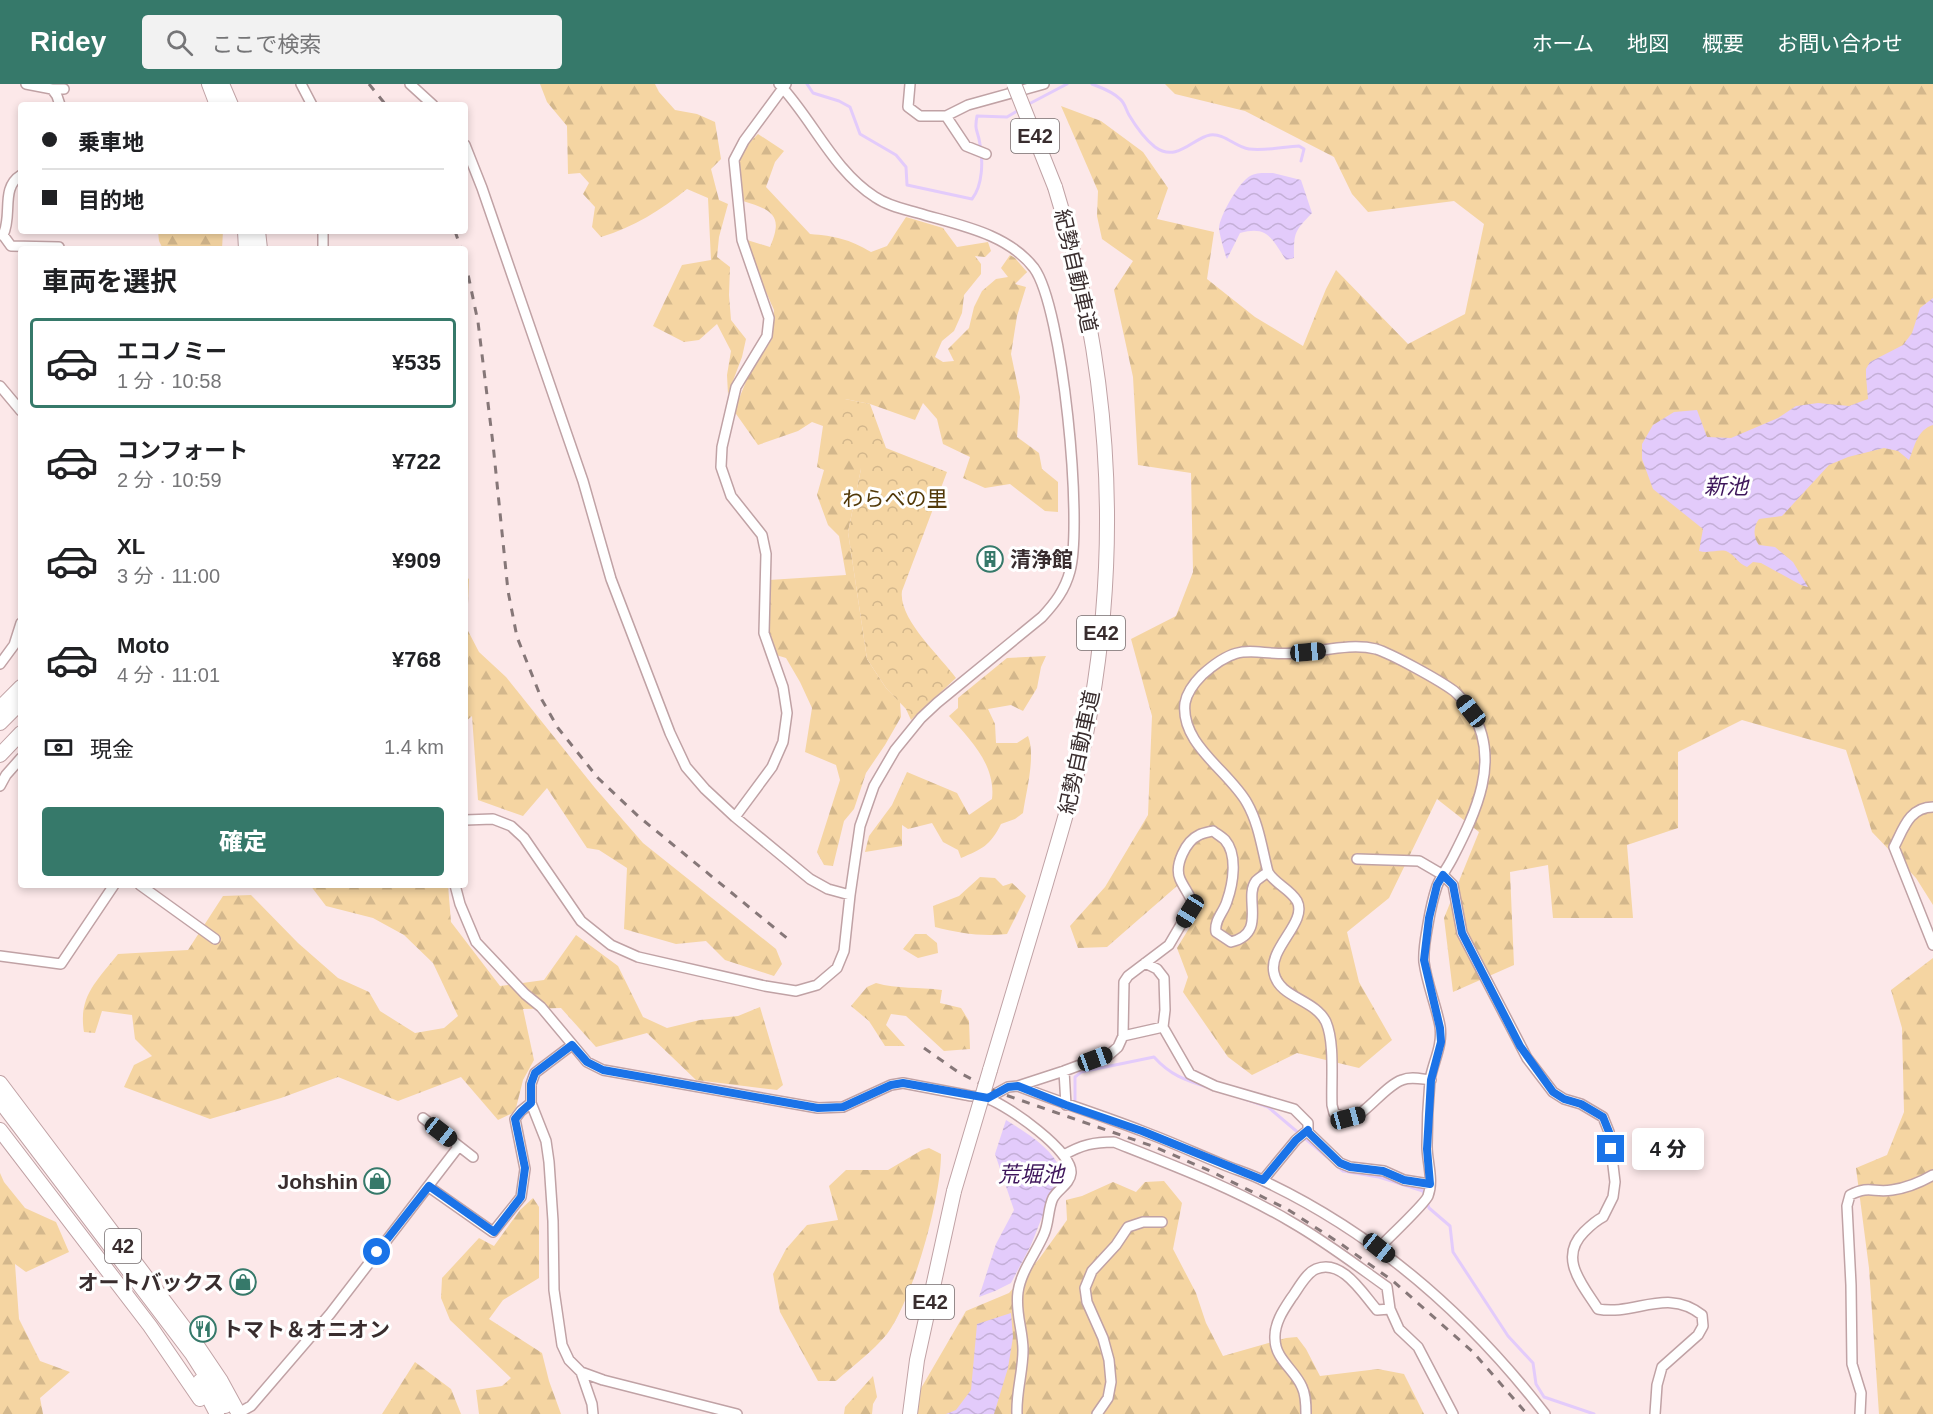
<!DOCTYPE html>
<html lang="ja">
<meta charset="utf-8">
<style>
body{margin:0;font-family:Helvetica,"Noto Sans JP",sans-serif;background:#f2f2f2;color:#202124;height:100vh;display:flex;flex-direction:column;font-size:22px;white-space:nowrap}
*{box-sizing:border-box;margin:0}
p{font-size:20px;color:#757577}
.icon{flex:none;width:33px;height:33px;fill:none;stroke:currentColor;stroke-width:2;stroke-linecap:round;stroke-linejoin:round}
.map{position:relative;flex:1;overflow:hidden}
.panel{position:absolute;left:18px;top:162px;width:450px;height:642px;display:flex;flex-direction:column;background:#fff;border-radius:6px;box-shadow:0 3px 9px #0003}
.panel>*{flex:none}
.top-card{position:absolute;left:18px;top:18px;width:450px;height:132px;border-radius:6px;box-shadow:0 3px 9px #0003;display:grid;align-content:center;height:132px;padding:0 24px;background:#fff}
.end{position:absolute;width:27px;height:27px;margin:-14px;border:8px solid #1a73e8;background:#fff;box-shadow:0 0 0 3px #fff}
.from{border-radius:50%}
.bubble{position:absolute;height:42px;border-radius:6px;background:#fff;box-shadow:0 3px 9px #0003;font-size:20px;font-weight:800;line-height:42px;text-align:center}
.car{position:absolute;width:18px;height:36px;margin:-18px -9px;border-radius:8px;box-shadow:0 0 4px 2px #0007;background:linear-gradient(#222 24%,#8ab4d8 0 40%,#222 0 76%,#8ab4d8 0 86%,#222 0)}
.top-card b{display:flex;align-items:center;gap:21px;height:57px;font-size:22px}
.top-card b+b{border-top:2px solid #e0e0e0}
.top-card i{width:15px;height:15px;background:#202124}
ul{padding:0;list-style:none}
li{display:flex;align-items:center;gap:18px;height:90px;margin:0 12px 9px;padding:0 12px;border:3px solid transparent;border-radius:6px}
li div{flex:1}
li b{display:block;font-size:22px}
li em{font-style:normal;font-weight:800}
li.current{border-color:#36796a}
li>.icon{width:54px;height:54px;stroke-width:1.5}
h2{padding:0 24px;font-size:27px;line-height:72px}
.pay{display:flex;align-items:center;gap:15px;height:66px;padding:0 24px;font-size:22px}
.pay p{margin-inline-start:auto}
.button{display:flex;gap:12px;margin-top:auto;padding:12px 24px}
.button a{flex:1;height:69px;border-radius:6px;background:#36796a;color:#fff;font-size:24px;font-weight:800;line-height:69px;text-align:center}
header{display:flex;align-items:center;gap:36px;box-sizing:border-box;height:84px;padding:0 30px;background:#36796a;color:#fff}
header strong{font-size:28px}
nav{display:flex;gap:33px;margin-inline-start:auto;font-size:21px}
.search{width:420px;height:54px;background:#f2f2f2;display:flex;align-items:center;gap:15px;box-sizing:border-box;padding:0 21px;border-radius:6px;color:#757577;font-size:22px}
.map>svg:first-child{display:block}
</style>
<header>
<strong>Ridey</strong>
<div class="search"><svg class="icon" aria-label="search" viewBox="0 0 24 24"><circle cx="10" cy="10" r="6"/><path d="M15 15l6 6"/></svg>ここで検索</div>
<nav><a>ホーム</a><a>地図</a><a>概要</a><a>お問い合わせ</a></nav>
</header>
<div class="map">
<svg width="1933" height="1330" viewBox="0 0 1933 1330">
<defs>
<pattern id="forest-firs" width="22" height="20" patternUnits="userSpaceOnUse" patternTransform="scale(1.5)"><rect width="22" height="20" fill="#f5d5a2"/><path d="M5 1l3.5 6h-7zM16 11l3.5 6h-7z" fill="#d3b78c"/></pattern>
<pattern id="park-crowns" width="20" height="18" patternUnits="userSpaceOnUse" patternTransform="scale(1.5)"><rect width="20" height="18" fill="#f5d5a2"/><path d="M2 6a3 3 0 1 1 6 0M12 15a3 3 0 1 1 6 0" fill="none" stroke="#d3b78c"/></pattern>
<pattern id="water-waves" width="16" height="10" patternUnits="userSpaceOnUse" patternTransform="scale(1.5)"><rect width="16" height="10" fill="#e3cbfb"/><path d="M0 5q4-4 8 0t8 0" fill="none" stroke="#c4afd7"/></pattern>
</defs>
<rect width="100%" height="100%" fill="#fce8e9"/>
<path fill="url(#forest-firs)" d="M540,0H655L659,8L675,26L697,30L715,38L721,75L711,85L719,116L728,120L719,153L717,173L730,183L729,211L731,236L746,255L742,273L728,310L727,291L731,267L717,240L699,256L684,258L653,242L682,181L711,176L708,114L687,105C661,126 634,143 601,153L592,143L595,123L583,110L589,99L580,89L568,90L567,42L547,18Z
M1165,0H1933V821L1916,794L1872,748L1846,666L1742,636L1678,668V744L1627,761L1633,834H1553L1548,781L1510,788L1514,881L1453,908L1444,834L1479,748L1437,715L1389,814L1347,848L1359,898L1392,956L1359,984L1297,969L1252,991L1228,973L1183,908L1188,893L1177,864L1202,823L1177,802L1107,863L1078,864L1070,842L1105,803L1148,731L1152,632L1131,555L1176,532L1193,488L1191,389L1138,381L1133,293L1114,206L1133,177L1102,155L1097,132L1098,107L1061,22L1101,37L1143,68L1168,104L1157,135L1214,148L1207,195L1255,233L1303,262L1326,205L1336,186L1408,260L1465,230L1484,140L1454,117L1368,128L1352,110L1334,73L1245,27L1175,10Z
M758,50L784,67L775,78L766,103L810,150C835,152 849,155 871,168L887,162L906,133L943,144L957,163L988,158L991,167L985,173L975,172L981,180V190L964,211L962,229L954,247L942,257L935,273L943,278L954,277L948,265L969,244L974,223L982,207L996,195L1008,193L1001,184L1010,171L1015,174L1027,188L1015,200L1026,203L1017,232L1011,270L1020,313L1017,353L1039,369L1042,385L1058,398V428L1045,427L1010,400L985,404L963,394L970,373L943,360L937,335L923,319L915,336L870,320L845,315L861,385L848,448L867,575L886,604L900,618L901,633L885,661L866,689L854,725L844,737L833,782L824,781L817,768L840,696L836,681L805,668L812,624L800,598L786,574L776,571L770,549L769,496L846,491L839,452L828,441L817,411L824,386L817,383L823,342L812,338L798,347L758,361L734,327L747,295L772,255L774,226L759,192L747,156L770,163C784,131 772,126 743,117C738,86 733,73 758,50Z
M158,147H223L222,165H163L159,157Z
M465,492L469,495L467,545L479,568L506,593L595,704L643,759L776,865L782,880L774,892L725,876L706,857L676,860L624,845L627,784L599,766L587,764L547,704L523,732L478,716L472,632L465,638Z
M1046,572L1041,583L1037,604L1023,627L1011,621L988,625L995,640L996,659H1017L1028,652C1036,672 1026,708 1023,729L1015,735L1001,740C990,762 982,765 961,774L958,766L943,758L932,739L908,745L902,741V762L865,768L869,752L892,721L907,688L957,709L969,731L992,715C996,681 970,655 949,632L958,624V614L1007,574Z
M980,793L995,794L1003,802L1012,799L1026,812L1007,850C982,853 959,849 935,843L933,822L959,812Z
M310,801H448L451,838L500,902L544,896L576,851L618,882L643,933L667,944L700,936L738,932L760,923L783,1001L777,1006L696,996L647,949L596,963L561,924L523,925L534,976L523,996L515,1028L498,1036L461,993L398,1017L338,993L281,1014L210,1035L124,1003L134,981L152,972L135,955L132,931L102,927L95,949L84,948C78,912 97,897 118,870L188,866L223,812L251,811L298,859L338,894L369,908L380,927L415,949L444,944L458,932L433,879L404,851L373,834L326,822Z
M915,850H926L937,859L938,869L918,874L903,865Z
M1933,874V1330H1879L1869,1184L1856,1084L1887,1071L1904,1028L1902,944L1891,906Z
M876,899C897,905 919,903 942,906L940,919L961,924L969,937L970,965L944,967L906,932L891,930L886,941L905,962H885L869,937L851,922L867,903Z
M929,1064L941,1070C941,1115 913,1215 887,1250C873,1267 853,1282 836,1297H818L780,1228L773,1190L786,1165L807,1141L838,1136L829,1102L846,1086H888L922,1066Z
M0,1089L4,1098L25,1124L56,1138L69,1168L26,1188L15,1180L19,1235L40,1277L70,1288L40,1314L43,1330H0Z
M1164,1097L1182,1119L1173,1165L1196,1209L1206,1239L1223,1272L1286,1254L1297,1253L1306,1265L1320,1292L1378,1285L1404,1290L1424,1330H906L966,1227L1009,1209L1039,1175L1067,1136L1066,1116L1082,1112L1113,1098L1136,1108L1145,1098Z
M533,1114L539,1123V1194L503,1216L489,1235L542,1269L549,1297L561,1330H479L476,1306L502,1302L511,1294L450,1236L441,1214L442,1194L479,1154L494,1162L520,1126Z
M415,1278L451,1305L461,1330H382Z
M873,1292L877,1313L873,1320L872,1330H844L845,1323Z"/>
<path fill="url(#park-crowns)" d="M845,315L870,320L886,364L947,388L902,507C898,535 940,572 956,594L911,636L906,625L886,604L867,575L848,448L861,385L837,366Z"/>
<path fill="url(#water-waves)" d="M1273,89L1301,96L1312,129C1294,148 1294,148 1294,174L1286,176C1272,155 1268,141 1240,149L1227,175C1225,171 1219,149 1219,144C1220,131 1239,98 1250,92C1256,88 1267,89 1273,89Z
M1933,214V341C1917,346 1915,362 1909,376L1898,367L1884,364L1848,373L1829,381L1782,432L1759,435C1753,443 1753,453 1759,461L1775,463L1793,478L1808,503L1801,501L1761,479L1753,478L1747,483C1737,479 1736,472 1728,468C1721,464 1710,470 1699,467L1703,445L1653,405L1642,375V360L1653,341L1674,328L1697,326L1707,353L1731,354L1778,334L1796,322L1818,319L1849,322L1868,315L1866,292V285L1870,278L1903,261L1912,249L1920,224Z
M1006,1036C1029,1050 1052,1064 1063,1089L1048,1118L1031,1161L1011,1199L995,1207L979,1213L996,1160L1014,1126L995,1070Z
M1011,1229L1013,1253L1008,1284L994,1330H946L956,1326L971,1306L977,1240Z"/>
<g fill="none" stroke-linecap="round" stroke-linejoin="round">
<path stroke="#e3cbfb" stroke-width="3" d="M807,0L813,9L839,17L850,23L860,50L896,71L906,83L907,101L972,115C983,101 983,77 980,60C978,46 974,48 977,32L1007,33L1019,26
M1092,0C1102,4 1112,7 1120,15C1125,19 1126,26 1129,31C1135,41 1146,56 1155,63C1177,79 1193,54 1210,51C1225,49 1235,63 1249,65C1265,67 1283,63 1299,62L1304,65L1301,77
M1027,21L1067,0
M1242,1014L1268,1023L1327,1073
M1075,1017V993L1081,988L1154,973C1170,991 1185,996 1207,1003
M1336,1081L1343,1087L1379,1093L1423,1107L1429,1124L1450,1142L1453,1168L1508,1252L1533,1279L1536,1300L1544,1313L1594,1330"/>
<g stroke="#c0a2a5" stroke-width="12">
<path id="minor" d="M26,0L52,5H64
M301,0L312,21
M410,0L433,21
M910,0L908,23L920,32H946L968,21L1044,0
M52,5L57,12L60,21
M946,32L966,62L986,70
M465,61L482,104L583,397L611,495L670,649L686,683L705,705L735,733L810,795L828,805L850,811
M0,151H3L11,162L59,163
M3,151C13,131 0,104 21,91
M323,165V147
M0,302L21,327
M0,580L14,561L21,539
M0,702L6,691L21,674
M1933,723C1909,723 1903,746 1894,763L1933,861
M735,733L772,683L783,658L787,629L783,603L764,549L766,470L762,451L731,412L721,383L722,363L736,303L767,252L769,234L742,156L734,76L744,57L786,0
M465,736L493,735L511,742L524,754L581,837L611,861L638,873L765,902L796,907L817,901L837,884L844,867L850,811L860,742L874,702L895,666L921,634L937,619L1042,533C1055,519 1065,506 1070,487C1083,439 1063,224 1034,184C1007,149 958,141 918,129C904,125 888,122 875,113C833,86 813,36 779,0
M1357,775L1419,777L1443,791L1453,801L1462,849L1527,974L1553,1008L1564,1015L1581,1020L1603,1033L1609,1048L1615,1098L1613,1113L1603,1133C1595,1137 1590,1142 1584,1148C1558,1174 1582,1200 1598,1225C1635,1232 1667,1203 1702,1231L1703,1242L1698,1251L1662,1283L1657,1301L1655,1330
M1268,788C1275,800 1290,805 1297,817C1308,838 1268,864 1274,889C1279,914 1315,915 1326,938C1335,959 1331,997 1332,1021L1334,1029C1338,1030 1344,1034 1348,1034C1363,1035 1384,1002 1402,996C1411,992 1421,995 1431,996
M140,801L215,855
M455,801L460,820L476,858L525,910L541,923L587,978L603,986L818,1024L843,1023L891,1001L903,999C924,1003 945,1007 966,1011C973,1013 982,1012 989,1015C1008,1022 1073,1067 1071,1089C1070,1100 1058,1105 1053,1114C1048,1124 1049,1139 1044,1150C1036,1169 1021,1187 1018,1208C1015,1229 1023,1246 1023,1266C1023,1288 1016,1308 1017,1330
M0,872L61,880L114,801
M1145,879L1157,885L1164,894L1165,926L1163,943L1190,990L1215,1002L1294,1025L1308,1039V1048L1340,1079L1350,1083L1384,1087L1404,1096L1429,1100
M1123,952L1163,943
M572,961L535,989L531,1000V1019L546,1057L549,1078L553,1137L554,1206L562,1261L569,1276L581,1288L603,1296L737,1330
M1064,987L1066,1021
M1018,1002C1059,1018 1101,1031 1142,1047C1169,1057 1195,1069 1222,1080C1236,1086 1251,1090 1264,1097C1376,1150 1470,1233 1545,1330
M988,1014L1008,1003L1018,1002L1064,987L1110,970L1118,963L1123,952L1124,898L1128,892L1169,861L1193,820C1190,811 1184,804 1180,795C1174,781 1186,757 1199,751C1203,749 1209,748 1213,747C1217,750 1222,753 1225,756C1238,771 1233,800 1227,817C1224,828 1214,836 1216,848L1231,858C1268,849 1243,814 1256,797C1259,794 1264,791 1268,788C1262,765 1259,740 1247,719C1229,687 1180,660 1185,619C1187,608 1194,599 1202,591C1243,554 1252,573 1299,569C1324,567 1351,559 1376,565C1392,570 1439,596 1454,607C1460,612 1467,621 1472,628C1501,676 1476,728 1453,773C1448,783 1441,792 1437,802C1433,814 1430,828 1428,840C1426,852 1423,865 1424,878C1427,900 1436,921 1440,942C1443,962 1433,978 1430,996C1428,1018 1427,1041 1427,1062C1427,1078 1434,1096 1428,1112C1425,1120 1387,1155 1379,1164
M423,1034L473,1073
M1064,1071C1081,1061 1094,1058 1114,1058C1175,1082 1236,1105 1293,1139C1326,1158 1356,1181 1387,1203L1390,1225L1399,1245L1418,1263L1453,1330
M1263,1096L1296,1056L1308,1046
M429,1103L493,1148L521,1113L525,1085L515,1035L521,1027L531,1019
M581,1288L592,1320L593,1330
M237,1330L251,1322L330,1230L459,1062
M1097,1330L1108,1314L1111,1298L1109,1276L1103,1254L1087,1218L1085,1204L1092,1187L1116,1161L1128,1143L1143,1138H1162
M1306,1330C1306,1321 1306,1311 1302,1303C1295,1286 1275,1275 1275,1255C1274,1239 1284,1225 1292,1213C1298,1205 1306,1189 1316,1185C1342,1174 1363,1210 1377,1226L1390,1225
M1860,1330L1861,1309L1852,1280L1851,1201L1847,1122L1850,1111C1870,1101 1873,1109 1892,1106C1906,1104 1921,1098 1933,1091"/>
</g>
<g stroke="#c0a2a5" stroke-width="16">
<path id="highway" d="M209,0L217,21
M222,0L231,21
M245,147L246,165
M258,147L260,165
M0,624L21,603
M0,639L21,618
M0,671L21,649
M990,986C1009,923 1028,861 1046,799C1063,741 1081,683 1091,623C1121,448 1108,272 1055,103
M0,999L192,1254L221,1297L239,1330
M0,1017L192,1270L225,1322
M0,1046L150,1242L200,1315
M200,1297L217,1330
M910,1330L917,1276L954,1107"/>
</g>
<use href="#minor" stroke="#fff" stroke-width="9"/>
<use href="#highway" stroke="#fff" stroke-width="14"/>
<path stroke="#867778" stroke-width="3" stroke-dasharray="8 8" stroke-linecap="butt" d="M369,0L386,21
M455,147L461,165
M465,176L478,238L493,360L508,507L517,553L542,616L558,644L598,694L638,732L788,855
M924,964L958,988L997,1008L1155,1063L1210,1087L1287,1125L1341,1160L1393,1197L1473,1268L1527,1330"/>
<g stroke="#c0a2a5" stroke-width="16" stroke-linecap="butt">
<path id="highway-bridge" d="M1014,0L1055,103
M954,1107L990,986"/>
</g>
<use href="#highway-bridge" stroke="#fff" stroke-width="14"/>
</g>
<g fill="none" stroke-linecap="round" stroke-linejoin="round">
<path stroke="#1a73e8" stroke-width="8" d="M377,1168L429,1102L494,1148L521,1113L525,1084L515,1035L522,1027L531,1019V1000L535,989L572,961L587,978L603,986L818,1024L843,1023L891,1001L903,999L988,1014L1008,1003L1018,1002L1066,1021L1142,1047L1263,1096L1296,1056L1308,1046V1048L1340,1079L1350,1083L1383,1087L1404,1096L1430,1100L1427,1065L1431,996L1441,958L1440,944L1424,876L1429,834L1437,801L1443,791L1453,801L1462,849L1520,962L1553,1008L1564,1015L1581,1020L1603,1033L1609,1048L1611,1065"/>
</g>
<defs>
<g id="building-ring" transform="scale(1.35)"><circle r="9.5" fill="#fff" stroke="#36796a" stroke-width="1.5"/><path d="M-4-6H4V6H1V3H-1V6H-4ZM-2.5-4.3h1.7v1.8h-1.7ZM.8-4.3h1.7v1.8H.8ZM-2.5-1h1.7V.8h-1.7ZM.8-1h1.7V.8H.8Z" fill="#36796a"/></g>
<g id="shop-ring" transform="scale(1.35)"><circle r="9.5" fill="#fff" stroke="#36796a" stroke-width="1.5"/><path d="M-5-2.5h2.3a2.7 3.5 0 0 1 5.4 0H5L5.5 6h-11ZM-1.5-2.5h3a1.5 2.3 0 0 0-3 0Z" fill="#36796a"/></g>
<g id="restaurant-ring" transform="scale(1.35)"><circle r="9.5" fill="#fff" stroke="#36796a" stroke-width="1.5"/><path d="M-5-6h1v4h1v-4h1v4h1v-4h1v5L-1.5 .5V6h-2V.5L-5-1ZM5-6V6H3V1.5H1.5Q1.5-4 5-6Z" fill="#36796a"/></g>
</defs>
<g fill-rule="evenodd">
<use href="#building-ring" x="990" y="475"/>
<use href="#shop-ring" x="377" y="1097"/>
<use href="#shop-ring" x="243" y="1198"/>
<use href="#restaurant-ring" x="203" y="1245"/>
</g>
<g text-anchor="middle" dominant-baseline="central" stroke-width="6" stroke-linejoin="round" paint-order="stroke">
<g fill="#fff" stroke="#746c6d" stroke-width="1.5">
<rect x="1011" y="35" width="48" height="34" rx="4.5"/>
<rect x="1077" y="532" width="48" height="34" rx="4.5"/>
<rect x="105" y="1145" width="36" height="34" rx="4.5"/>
<rect x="906" y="1201" width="48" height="34" rx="4.5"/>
</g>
<g font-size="20" font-weight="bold" fill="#392d2e">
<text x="1035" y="52">E42</text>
<text x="1101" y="549">E42</text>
<text x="123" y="1162">42</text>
<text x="930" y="1218">E42</text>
</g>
<g font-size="21" fill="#392d2e" stroke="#fff">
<text transform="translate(1076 187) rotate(77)">紀勢自動車道</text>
<text transform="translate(1079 668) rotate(-78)">紀勢自動車道</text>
</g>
<g font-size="21" fill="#523908" stroke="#fff">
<text x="895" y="414">わらべの里</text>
</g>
<g font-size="21" font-weight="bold" fill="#392d2e" stroke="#fff" text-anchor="start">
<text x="1010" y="475">清浄館</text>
<text x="358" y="1097" text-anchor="end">Johshin</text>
<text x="224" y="1198" text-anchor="end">オートバックス</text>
<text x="222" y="1245">トマト＆オニオン</text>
</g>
<g font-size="22" font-style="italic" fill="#3e165b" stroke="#fff">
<text x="1726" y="402">新池</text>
<text x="1031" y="1090">荒堀池</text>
</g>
</g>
</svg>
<i class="end from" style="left:377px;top:1168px"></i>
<i class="end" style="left:1611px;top:1065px"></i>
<div class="bubble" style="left:1632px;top:1044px;width:72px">4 分</div>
<i class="car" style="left:1308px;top:568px;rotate:85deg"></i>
<i class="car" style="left:1471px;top:627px;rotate:322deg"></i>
<i class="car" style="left:1190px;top:827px;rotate:212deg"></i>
<i class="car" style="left:1095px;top:975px;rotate:70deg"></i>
<i class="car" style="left:1348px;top:1034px;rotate:75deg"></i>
<i class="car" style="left:441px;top:1048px;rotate:128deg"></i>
<i class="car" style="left:1379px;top:1164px;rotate:129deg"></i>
<div class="top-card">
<b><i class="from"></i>乗車地</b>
<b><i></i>目的地</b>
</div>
<section class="panel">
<h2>車両を選択</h2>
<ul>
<li class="current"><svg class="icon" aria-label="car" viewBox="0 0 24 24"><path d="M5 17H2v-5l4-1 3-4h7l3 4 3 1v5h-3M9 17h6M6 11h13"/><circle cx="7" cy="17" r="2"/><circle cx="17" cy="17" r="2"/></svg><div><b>エコノミー</b><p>1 分 · 10:58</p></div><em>¥535</em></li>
<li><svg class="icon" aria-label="car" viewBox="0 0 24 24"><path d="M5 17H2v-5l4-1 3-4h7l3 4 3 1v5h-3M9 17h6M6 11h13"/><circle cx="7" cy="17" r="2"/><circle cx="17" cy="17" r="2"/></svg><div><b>コンフォート</b><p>2 分 · 10:59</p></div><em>¥722</em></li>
<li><svg class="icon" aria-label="car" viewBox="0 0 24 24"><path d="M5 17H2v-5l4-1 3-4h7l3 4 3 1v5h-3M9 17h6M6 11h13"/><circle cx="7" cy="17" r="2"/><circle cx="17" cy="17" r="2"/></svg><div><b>XL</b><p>3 分 · 11:00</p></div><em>¥909</em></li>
<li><svg class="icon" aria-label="car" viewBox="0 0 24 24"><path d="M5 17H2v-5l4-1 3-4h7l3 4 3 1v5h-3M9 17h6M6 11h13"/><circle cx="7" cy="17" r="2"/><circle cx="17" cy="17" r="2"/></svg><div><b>Moto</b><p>4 分 · 11:01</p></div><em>¥768</em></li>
</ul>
<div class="pay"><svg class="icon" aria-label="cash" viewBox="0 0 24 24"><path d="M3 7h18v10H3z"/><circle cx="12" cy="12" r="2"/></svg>現金<p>1.4 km</p></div>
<div class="button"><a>確定</a></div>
</section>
</div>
